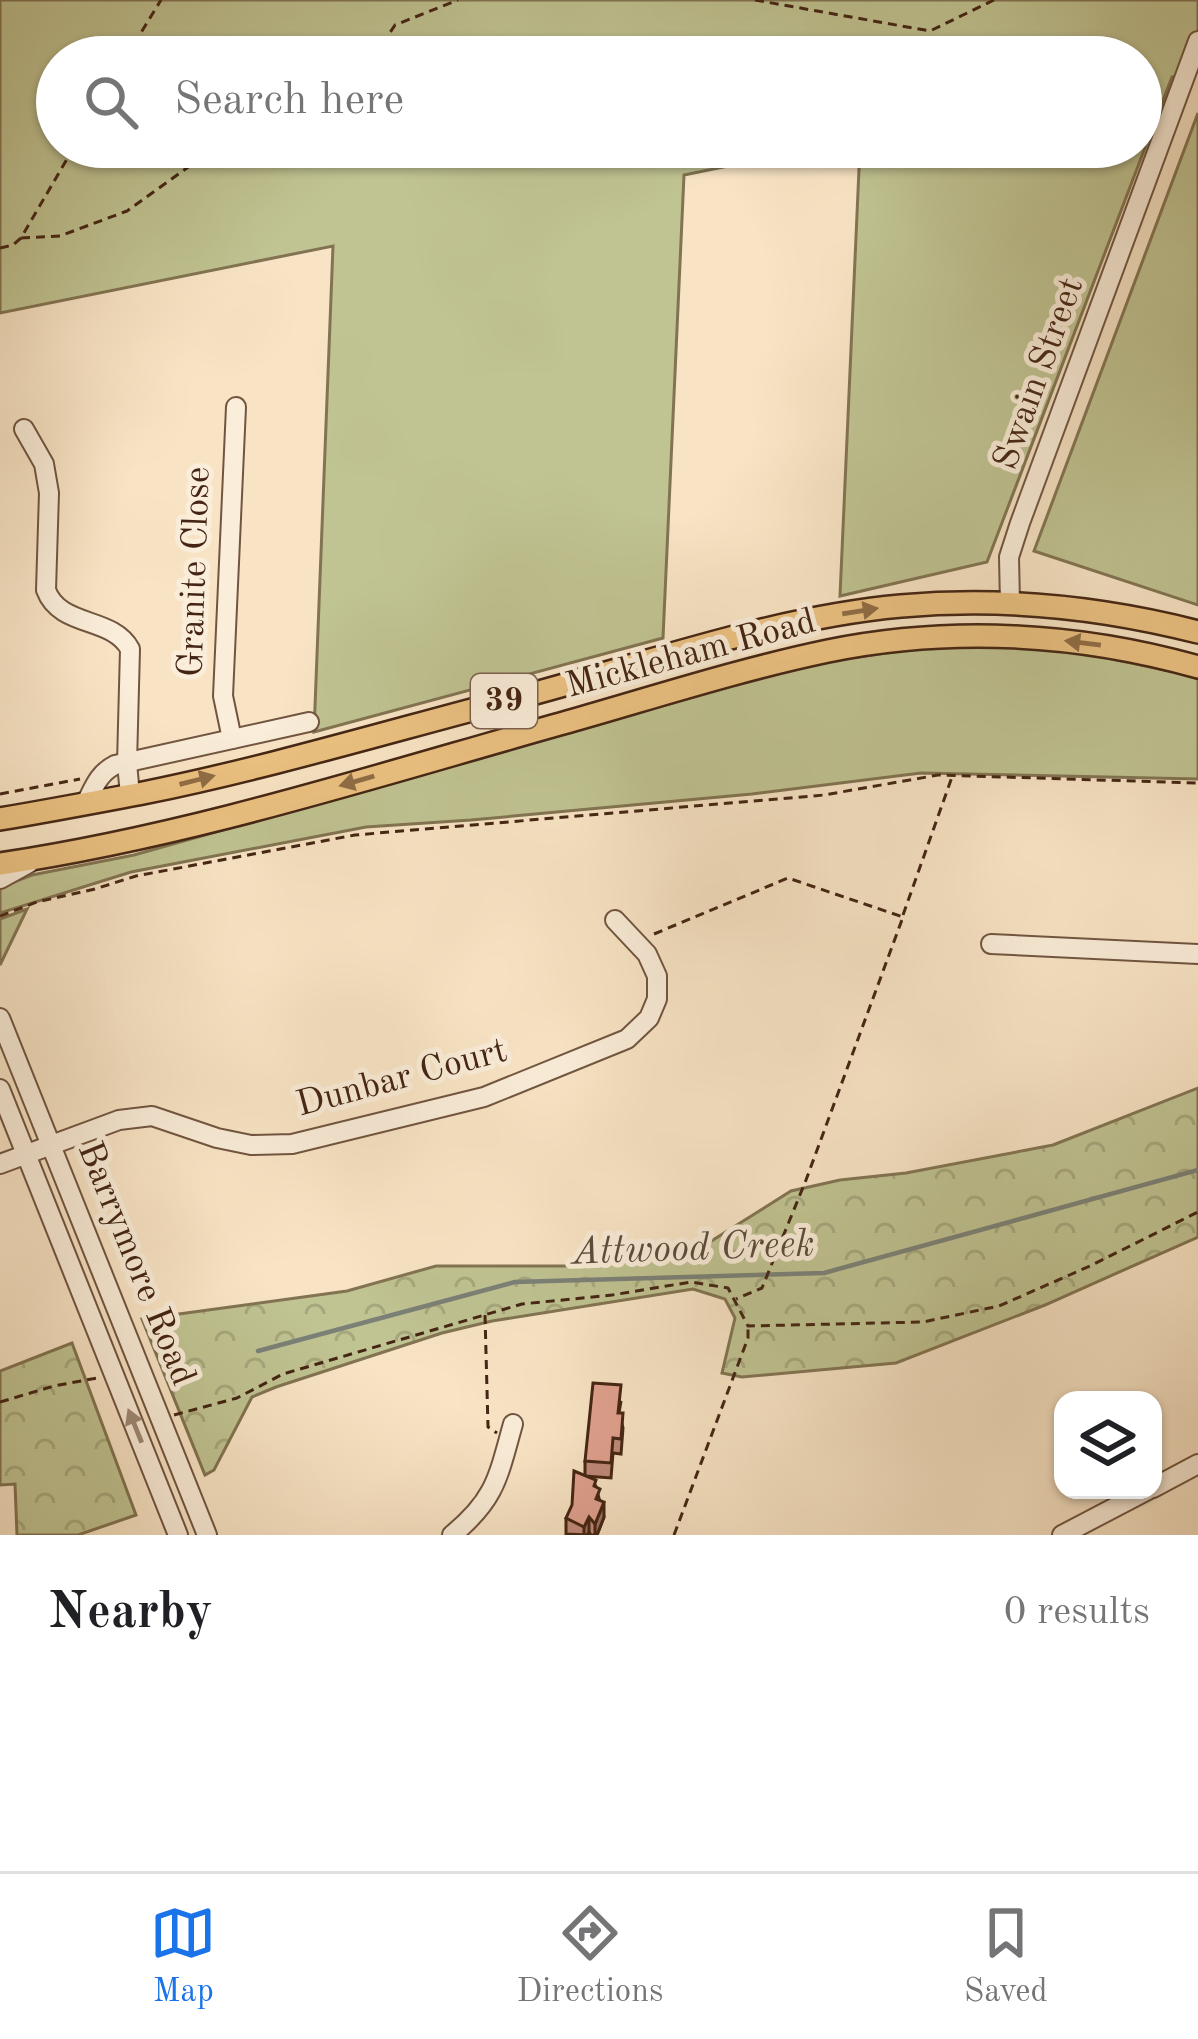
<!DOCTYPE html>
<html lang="en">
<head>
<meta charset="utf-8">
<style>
  :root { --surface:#fff; --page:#f6f6f6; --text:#202124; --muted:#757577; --line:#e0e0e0; --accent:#1a73e8 }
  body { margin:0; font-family:"Old Standard TT",serif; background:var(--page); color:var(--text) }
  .controls { position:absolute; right:36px; bottom:36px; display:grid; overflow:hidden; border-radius:24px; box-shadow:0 3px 9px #0004 }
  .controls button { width:108px; height:108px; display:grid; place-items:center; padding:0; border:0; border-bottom:3px solid var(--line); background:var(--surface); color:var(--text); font:60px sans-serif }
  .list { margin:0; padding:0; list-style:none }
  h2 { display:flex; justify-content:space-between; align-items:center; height:156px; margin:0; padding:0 48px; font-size:51px }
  h2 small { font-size:39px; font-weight:400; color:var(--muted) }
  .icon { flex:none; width:66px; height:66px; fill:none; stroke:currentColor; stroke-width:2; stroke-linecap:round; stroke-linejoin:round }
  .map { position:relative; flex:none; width:1198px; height:1535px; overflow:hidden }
  .search { position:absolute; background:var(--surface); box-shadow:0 3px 9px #0004; left:36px; right:36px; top:36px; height:132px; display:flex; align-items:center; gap:30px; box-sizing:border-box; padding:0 42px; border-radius:66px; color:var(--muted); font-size:45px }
  .sheet { height:336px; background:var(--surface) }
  nav { display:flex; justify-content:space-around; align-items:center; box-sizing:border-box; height:168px; border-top:3px solid var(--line); background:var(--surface); font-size:33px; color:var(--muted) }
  nav a { display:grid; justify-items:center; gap:6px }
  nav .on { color:var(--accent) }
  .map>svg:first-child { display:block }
  .green { fill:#c0c392; stroke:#827452; stroke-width:3 }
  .park { fill:url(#park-crowns); stroke:#827452; stroke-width:3 }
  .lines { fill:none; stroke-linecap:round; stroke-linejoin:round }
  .stream { stroke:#7b8177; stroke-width:4.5 }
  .minor-casing { stroke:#715540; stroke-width:22 }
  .major-casing { stroke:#442513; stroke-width:26 }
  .path { stroke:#442513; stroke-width:3; stroke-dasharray:9 6; stroke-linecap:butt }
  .minor { stroke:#faedd9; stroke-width:18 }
  .major { stroke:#ecc282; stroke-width:21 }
  .wall { fill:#c18a7b; stroke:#442513; stroke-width:3 }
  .shaded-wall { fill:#9d7164; stroke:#442513; stroke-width:3 }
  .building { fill:#e0a18f; stroke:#442513; stroke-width:3 }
  .oneway { fill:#906c45 }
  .oneway2 { fill:#9f8976 }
  .labels { text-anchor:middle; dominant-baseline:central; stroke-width:10; stroke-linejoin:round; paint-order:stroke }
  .shield { fill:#faedd9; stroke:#7b614e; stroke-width:3 }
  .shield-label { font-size:33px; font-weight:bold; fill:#442513 }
  .street-label { font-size:36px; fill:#442513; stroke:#faedd9 }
  .water-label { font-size:39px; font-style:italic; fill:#5b4b3d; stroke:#faedd9 }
</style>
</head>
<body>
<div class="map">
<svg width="1198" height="1535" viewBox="0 0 1198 1535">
  <defs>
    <pattern id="park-crowns" width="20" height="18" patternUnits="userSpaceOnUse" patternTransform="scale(3)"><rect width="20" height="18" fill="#c0c392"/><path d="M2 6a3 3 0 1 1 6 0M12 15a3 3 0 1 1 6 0" fill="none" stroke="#a6a77d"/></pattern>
  </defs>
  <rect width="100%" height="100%" fill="#f8e4c5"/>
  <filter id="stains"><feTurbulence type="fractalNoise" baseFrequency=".00167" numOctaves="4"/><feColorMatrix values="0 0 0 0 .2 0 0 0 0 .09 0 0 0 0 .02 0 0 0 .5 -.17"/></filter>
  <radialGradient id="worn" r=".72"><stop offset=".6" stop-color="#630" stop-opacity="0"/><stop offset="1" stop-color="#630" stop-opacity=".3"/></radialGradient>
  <!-- green -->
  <g class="green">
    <polygon points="0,0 1198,0 1198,71 1172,77 987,562 840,596 860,147 1141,147 1141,57 57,57 57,147 822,147 684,175 663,638 314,732 333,246 0,313"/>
    <polygon points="1198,113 1198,605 1034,551"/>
    <polygon points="1001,645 1074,651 1198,677 1198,779 921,773 752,794 471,820 366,827 131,872 0,913 0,887 32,875 134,855 815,663 936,646"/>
    <polygon points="27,909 0,965 0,919"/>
  </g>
  <!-- park -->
  <g class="park">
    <polygon points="1198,1088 1198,1237 1045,1305 896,1363 742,1377 722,1373 735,1318 725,1299 693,1289 492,1321 442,1333 276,1387 252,1397 214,1470 205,1475 142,1319 347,1291 436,1266 578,1266 689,1255 791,1191 840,1180 906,1173 1053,1145"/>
    <polygon points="72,1343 136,1515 78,1535 17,1535 15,1484 0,1485 0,1371"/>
  </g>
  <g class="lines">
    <!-- stream -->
    <polyline class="stream" points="258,1351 515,1282 824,1273 1198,1170"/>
    <defs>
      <g id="minor">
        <path d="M24 429 44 464 49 493 46 590C60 628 112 616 130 649L127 763 130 795"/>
        <polyline points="1010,603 1009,557 1020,523 1198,41"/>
        <polyline points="232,739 223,696 236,407"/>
        <path d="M86 803C94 787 99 773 115 765L309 722"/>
        <polyline points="0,879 29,863"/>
        <polyline points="991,944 1198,954"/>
        <polyline points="0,1018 207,1535"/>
        <polyline points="0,1089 178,1535"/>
        <polyline points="0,1164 119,1120 152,1116 217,1138 251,1145 292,1144 484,1097 627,1039 649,1018 657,999 657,976 647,954 615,920"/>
        <polyline points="1153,1488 1198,1464"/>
        <path d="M452 1535C496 1499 498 1477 513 1424"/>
        <polyline points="1062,1535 1148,1490"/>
      </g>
      <g id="major">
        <path d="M0 819C48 811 95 802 143 793 267 768 390 731 513 699 640 666 769 618 901 606 1002 597 1100 607 1198 632"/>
        <path d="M0 864C195 835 384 773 574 720 658 696 742 669 828 651 951 626 1078 633 1198 667"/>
      </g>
    </defs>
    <!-- minor casing -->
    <use href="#minor" class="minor-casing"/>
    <!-- major casing -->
    <use href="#major" class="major-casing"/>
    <!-- path -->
    <g class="path">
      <polyline points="755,0 930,31 994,0"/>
      <polyline points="126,57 161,0"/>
      <polyline points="374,57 395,25 458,0"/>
      <polyline points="21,238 60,236 127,211 216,147"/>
      <polyline points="0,248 13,245 21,238 74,147"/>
      <polyline points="0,794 80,779"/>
      <polyline points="903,915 952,777"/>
      <polyline points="0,916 37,902 95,889 136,876 355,835 824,795 938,775 1198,783"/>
      <polyline points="654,934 788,878 903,917 806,1180 762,1288 736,1299"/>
      <polyline points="485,1315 488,1427 497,1433"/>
      <polyline points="0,1402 54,1386 97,1378"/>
      <polyline points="174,1415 237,1398 283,1374 522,1304 612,1295 691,1282 728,1288 748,1326 923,1322 999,1306 1090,1266 1198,1212"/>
      <polyline points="674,1535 748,1338 748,1328"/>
    </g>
    <!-- minor -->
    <use href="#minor" class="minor"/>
    <!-- major -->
    <use href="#major" class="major"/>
  </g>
  <!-- wall -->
  <g class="wall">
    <polygon points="621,1401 619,1413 623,1428 621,1454 613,1453 611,1478 585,1476 585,1461"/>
    <polygon points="596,1487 604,1517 597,1535 591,1535 589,1532 587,1535 566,1534 566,1518"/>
  </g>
  <!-- shaded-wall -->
  <g class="shaded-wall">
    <polygon points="604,1502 604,1517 597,1535 595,1535 595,1524"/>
    <polygon points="589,1517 589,1532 587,1535 584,1535 584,1527"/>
  </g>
  <!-- building -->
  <g class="building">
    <polygon points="593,1383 621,1385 618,1413 623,1413 621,1439 613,1438 611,1463 585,1461"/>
    <polygon points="574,1471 596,1480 594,1486 600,1489 596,1499 604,1502 595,1524 589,1517 584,1527 566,1518 572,1505"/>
  </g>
  <!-- one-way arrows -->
  <defs><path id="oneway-solid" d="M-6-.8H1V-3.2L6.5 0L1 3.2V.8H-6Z" transform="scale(3)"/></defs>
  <g class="oneway">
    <use href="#oneway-solid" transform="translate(860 611) rotate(-9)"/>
    <use href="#oneway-solid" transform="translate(1083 643) rotate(-173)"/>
    <use href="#oneway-solid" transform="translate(197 780) rotate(-14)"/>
    <use href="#oneway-solid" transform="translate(357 781) rotate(164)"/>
  </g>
  <use class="oneway2" href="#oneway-solid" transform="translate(135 1426) rotate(-112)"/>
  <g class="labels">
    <!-- shield labels -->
    <rect class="shield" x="471" y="674" width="66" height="54" rx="9"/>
    <g class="shield-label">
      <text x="504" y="701">39</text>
    </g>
    <!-- street labels -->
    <g class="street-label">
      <text transform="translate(1040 374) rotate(-70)">Swain Street</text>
      <text transform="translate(196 572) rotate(-88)">Granite Close</text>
      <text transform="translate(691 655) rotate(-15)">Mickleham Road</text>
      <text transform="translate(402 1079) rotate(-15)">Dunbar Court</text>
      <text transform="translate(135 1264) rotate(68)">Barrymore Road</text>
    </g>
    <!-- water labels -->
    <g class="water-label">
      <text transform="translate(693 1249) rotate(-2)">Attwood Creek</text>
    </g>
  </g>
  <rect width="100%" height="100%" filter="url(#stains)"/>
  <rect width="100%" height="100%" fill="url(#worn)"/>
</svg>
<div class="controls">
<button><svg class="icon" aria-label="layers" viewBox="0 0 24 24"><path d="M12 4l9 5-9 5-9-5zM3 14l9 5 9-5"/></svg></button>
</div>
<div class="search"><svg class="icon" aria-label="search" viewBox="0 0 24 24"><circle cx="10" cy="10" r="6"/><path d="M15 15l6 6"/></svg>Search here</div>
</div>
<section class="sheet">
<h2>Nearby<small>0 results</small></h2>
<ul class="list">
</ul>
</section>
<nav>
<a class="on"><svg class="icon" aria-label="map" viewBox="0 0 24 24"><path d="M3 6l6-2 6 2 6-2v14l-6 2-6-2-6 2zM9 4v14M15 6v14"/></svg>Map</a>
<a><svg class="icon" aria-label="directions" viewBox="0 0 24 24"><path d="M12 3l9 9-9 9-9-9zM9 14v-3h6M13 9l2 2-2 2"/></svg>Directions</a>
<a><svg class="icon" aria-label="saved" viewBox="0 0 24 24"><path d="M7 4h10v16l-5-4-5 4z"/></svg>Saved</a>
</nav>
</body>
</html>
